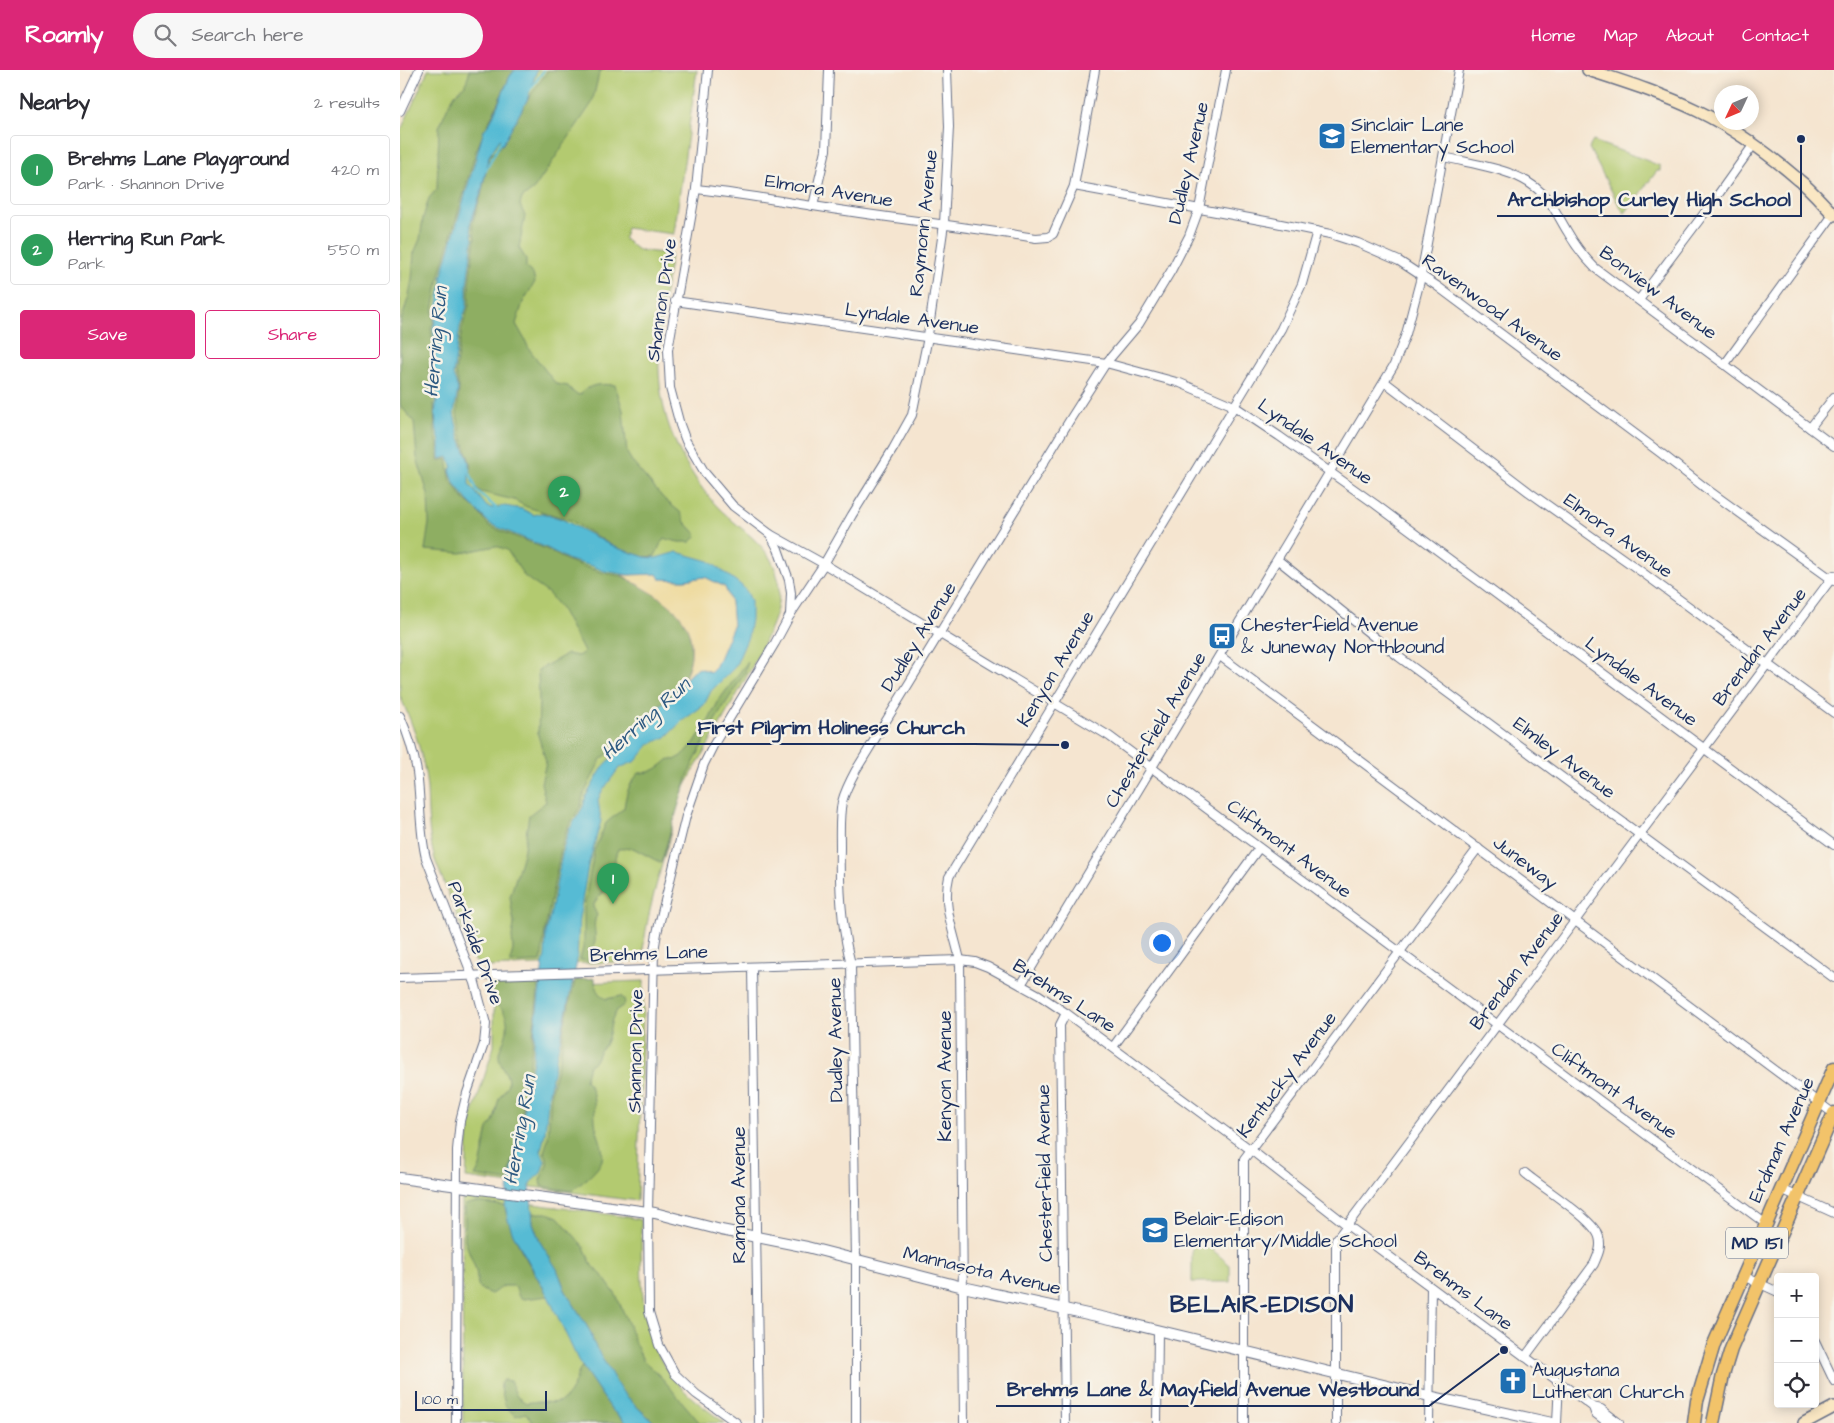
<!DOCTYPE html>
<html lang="en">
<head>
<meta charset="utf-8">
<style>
  :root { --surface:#fff; --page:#f7f7f7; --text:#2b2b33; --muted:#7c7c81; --line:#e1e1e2; --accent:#db2777 }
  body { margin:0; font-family:"Architects Daughter",sans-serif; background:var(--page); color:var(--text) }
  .controls { position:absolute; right:15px; bottom:15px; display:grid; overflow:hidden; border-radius:5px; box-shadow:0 2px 12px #0003 }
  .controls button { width:45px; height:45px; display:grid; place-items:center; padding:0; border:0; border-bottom:1px solid var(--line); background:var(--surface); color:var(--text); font:25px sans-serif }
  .compass { position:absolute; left:1314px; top:15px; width:45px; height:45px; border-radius:50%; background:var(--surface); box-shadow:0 2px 12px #0003; rotate:226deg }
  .scale { position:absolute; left:15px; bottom:12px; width:132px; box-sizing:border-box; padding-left:5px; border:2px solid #1b2f5e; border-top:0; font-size:14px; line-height:18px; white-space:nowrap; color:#1b2f5e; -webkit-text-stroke:4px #f7f3e8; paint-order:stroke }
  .you { position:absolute; left:761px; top:872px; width:18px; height:18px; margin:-12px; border:4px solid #fff; border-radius:50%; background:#1a73e8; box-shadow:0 0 0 8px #1a73e833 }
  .badge { display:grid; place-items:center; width:32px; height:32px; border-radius:50%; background:var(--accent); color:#fff; font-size:16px; font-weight:700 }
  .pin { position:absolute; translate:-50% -41px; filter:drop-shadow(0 1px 2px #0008) }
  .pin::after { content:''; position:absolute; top:26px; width:18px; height:15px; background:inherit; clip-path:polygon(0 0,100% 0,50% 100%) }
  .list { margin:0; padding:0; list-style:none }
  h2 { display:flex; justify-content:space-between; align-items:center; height:65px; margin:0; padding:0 20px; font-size:21px }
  h2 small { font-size:16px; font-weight:400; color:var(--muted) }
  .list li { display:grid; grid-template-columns:32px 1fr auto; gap:15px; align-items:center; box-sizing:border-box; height:70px; margin:0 10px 10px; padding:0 10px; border:1px solid var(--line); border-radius:5px }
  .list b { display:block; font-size:19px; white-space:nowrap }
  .list p { margin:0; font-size:16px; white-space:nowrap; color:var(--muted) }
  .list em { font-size:16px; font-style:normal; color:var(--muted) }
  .actions { display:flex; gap:10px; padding:15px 20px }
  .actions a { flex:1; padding:11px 0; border:1px solid var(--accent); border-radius:5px; text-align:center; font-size:18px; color:var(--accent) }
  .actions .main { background:var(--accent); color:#fff }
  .icon { flex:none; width:28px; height:28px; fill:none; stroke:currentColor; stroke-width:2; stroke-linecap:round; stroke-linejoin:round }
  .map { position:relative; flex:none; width:1434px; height:1353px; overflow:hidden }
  header { display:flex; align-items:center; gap:30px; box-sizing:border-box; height:70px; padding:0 25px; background:var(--accent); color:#fff }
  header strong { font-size:24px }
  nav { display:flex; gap:28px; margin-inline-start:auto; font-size:18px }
  .search { width:350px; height:45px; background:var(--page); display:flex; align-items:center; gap:12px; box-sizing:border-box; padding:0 18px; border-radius:28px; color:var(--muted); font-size:19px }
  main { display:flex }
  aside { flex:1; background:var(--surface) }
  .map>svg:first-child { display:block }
  .green { fill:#b3ca6f; stroke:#677c66 }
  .forest { fill:#8eae62; stroke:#546e60 }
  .sand { fill:#eeda9e; stroke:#84847e }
  .water { fill:#56bbd4; stroke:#387599 }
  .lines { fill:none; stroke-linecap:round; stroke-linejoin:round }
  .stream { stroke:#56bbd4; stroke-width:2.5 }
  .minor-casing { stroke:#676f86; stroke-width:10 }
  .tertiary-casing { stroke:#676f86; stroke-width:12 }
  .secondary-casing { stroke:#676f86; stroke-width:14 }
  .primary-casing { stroke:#676f86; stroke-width:15 }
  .minor { stroke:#fff; stroke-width:8 }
  .tertiary { stroke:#fff; stroke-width:10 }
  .secondary { stroke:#fae7c3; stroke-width:11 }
  .primary { stroke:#f2c36a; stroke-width:12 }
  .labels { text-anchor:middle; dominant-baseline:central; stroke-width:5; stroke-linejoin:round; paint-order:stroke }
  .shield { fill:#f7f3e8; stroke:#5d6a87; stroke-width:1 }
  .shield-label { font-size:18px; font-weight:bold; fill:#1b2f5e }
  .poi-label { font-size:19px; fill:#1b2f5e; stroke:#f7f3e8; text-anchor:start }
  .street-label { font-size:19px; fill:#1b2f5e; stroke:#f7f3e8 }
  .water-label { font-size:20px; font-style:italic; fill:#2d5981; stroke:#f7f3e8 }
  .district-label { font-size:24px; font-weight:bold; letter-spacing:1px; fill:#1b2f5e; stroke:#f7f3e8 }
  .leader { fill:none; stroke:#1b2f5e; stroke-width:2 }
  .callout-dot { fill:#1b2f5e; stroke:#f7f3e8; stroke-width:2 }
  .callout-label { font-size:20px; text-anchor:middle; font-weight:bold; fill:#1b2f5e; stroke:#f7f3e8; stroke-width:5; stroke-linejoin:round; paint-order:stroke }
</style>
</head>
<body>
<header>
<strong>Roamly</strong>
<div class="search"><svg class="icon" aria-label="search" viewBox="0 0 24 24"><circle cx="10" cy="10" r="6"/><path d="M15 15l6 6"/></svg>Search here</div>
<nav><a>Home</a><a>Map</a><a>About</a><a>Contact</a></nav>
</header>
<main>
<aside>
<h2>Nearby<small>2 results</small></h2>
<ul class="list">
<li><span class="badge" style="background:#2e9e5b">1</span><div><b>Brehms Lane Playground</b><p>Park · Shannon Drive</p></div><em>420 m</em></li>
<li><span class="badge" style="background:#2e9e5b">2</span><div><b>Herring Run Park</b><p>Park</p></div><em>550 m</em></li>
</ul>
<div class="actions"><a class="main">Save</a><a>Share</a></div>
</aside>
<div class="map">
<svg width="1434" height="1353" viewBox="0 0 1434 1353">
  <rect width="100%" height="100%" fill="#f7f3e8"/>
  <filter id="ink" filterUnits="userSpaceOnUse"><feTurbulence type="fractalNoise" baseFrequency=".02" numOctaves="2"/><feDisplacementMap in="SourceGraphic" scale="10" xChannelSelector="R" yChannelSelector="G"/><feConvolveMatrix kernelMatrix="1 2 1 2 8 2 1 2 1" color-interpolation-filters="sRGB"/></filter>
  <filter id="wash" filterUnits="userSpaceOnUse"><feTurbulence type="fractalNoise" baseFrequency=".0096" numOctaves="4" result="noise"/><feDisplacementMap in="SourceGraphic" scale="20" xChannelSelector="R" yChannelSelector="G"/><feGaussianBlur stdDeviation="1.12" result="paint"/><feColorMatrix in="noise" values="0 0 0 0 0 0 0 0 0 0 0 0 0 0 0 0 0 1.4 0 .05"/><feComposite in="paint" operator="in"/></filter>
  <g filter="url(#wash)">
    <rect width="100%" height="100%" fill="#f5e5d0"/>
    <!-- green -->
    <g class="green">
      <path d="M28 0H297L274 164 226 158 224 169 238 180 271 184C258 267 244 330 294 406 302 419 312 432 323 442 349 467 379 481 379 522 379 540 372 554 365 570 347 610 323 648 302 686 296 696 290 707 285 717 277 735 273 755 268 773 257 812 245 851 242 891L85 897 75 891 35 790C28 766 28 743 27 718 24 685 13 655 0 626V62Z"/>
      <polygon points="1193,71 1243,89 1260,96 1260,101 1257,101 1225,143 1220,137 1189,78"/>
      <polygon points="244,911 237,1131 66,1108 68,1070 72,1046 94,976 94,929 113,915"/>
      <path d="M68 1125 228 1147 241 1150C242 1208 236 1267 278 1314 291 1329 309 1341 325 1353H63L62 1131 63 1127Z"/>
      <polygon points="792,1176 808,1176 830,1195 830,1212 792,1212"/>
    </g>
    <!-- forest -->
    <g class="forest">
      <polygon points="69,0 115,0 110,6 76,81 39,208 33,242 34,253 31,257 34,280 29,300 34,334 35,363 38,374 38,391 47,389 51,411 64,429 76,439 89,456 146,479 168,491 204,503 222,506 253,522 268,532 279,543 288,558 291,573 291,588 283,613 246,647 232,664 227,667 227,670 201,689 183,726 181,736 167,759 161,779 145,861 141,892 110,893 113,879 112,867 114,854 110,827 123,784 129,745 146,732 141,713 146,692 138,665 139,630 138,600 167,584 178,586 184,582 161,539 148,523 125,507 107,480 96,476 61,483 25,480 29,453 28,424 17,388 14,352 0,335 0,255 9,225 12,209 14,183 20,169 23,148 29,128 37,119 39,57 48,36 55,24 65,15 69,4"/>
      <path d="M148 0H202L199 4 192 33 134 119 122 128 120 135 125 146 119 178 126 189V198L133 204 135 212 123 232 116 254 125 270 129 279 156 314 168 316 174 323 180 325C190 313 201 314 215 315L223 340 227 383 233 393 264 429 280 442 285 452 297 465 291 472H279L265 469 260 475 255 486 244 487 214 477 170 450 127 437 114 430 81 422 72 413 70 392 61 365 57 344 59 319 55 303 62 258 69 235V213L75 168 72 153 81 126 89 86 103 74 127 30Z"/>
      <path d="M348 591 345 603 314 652 291 698 284 717 261 793 233 778 218 779C212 791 217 800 212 811 208 823 198 822 193 837L197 845C192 854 196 861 195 871 194 878 191 884 188 891L180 890 184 873V837L194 781 206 753 224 738C226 723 229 714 239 703 252 703 259 698 269 689L275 690 285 683 294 673 309 650 319 630Z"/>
      <path d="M195 908C195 918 197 924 206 929L221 926 225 931 224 935 218 939 212 949 208 968 205 975 199 982 195 991 189 995 185 1010C196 1020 194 1037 195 1051 196 1064 205 1076 202 1090 198 1102 181 1113 172 1121L141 1116 140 1110 147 1095V1088L144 1082 148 1069 151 1020 160 987 164 956 175 910Z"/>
      <path d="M139 911 127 1020 123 1036 120 1067 113 1089 108 1111 75 1106 80 1097 88 1058C97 1049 95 1040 99 1029 102 1023 107 1019 108 1012 108 1001 98 996 99 983 100 977 105 971 106 965 109 954 107 939 95 935L89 914Z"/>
      <path d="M76 1132 105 1136C110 1167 132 1198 148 1226L124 1229 119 1227 115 1216H104L91 1224 82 1220 78 1216 76 1200 65 1171V1135Z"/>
      <polygon points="132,1143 147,1143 158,1147 184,1177 192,1196 201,1204 216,1225 229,1255 235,1273 243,1290 262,1308 300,1353 255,1353 237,1337 220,1319 209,1302 193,1272 191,1263 165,1220 161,1209 140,1172 133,1153"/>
      <path d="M182 1296 212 1340 226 1353H133L126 1343 115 1346 105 1335 100 1314 103 1310 110 1311 117 1327 126 1333C139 1330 149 1334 158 1332 173 1329 175 1306 182 1296Z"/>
    </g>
    <!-- sand -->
    <path class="sand" d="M257 504 260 509 284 510 305 507 325 517 331 532 333 556 316 596 310 602 304 599 290 604 283 613C286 604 290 595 291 587 296 539 254 526 222 505Z"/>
    <!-- water -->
    <path class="water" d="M115 0H137L127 30 103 74 101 75V69H100L89 86 81 123 70 154 73 169 67 214V236L60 257 53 305 58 319 54 344 59 366 69 392V414L87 437 93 438 104 436 122 439 134 445 142 443 162 449 214 477 245 487 256 488 277 482 309 491 341 515 347 522 351 531V549L348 567 335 597 311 621 304 635 282 651 266 667 250 674 236 691 219 698 201 723 198 730 201 751 188 796 179 849 177 891 149 1022 145 1063 141 1081 145 1091 141 1103 133 1110 130 1116 133 1153 140 1172 157 1199 165 1220 191 1263 193 1272 220 1319 237 1337 255 1353H226L212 1340 178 1290 148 1226 113 1164 108 1150 105 1136 114 1090 121 1068 125 1033 133 990 135 957 143 894 145 885 146 862 151 842 163 779 169 760 183 737 186 726 203 697 226 673 229 674V671L247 648 270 627 290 604 299 598 310 602 316 596 333 556 331 532 325 517 305 507 284 510 260 509 257 504 228 505 204 501 192 496 169 490 147 478 90 454 67 430 54 413 50 401 52 395 48 387 40 389V372L37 361 35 344 37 326 32 299 36 279 33 258C35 255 40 218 42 210L41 208 84 60 91 51 110 6Z"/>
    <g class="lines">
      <!-- stream -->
      <g class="stream">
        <polyline points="129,21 144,0"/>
        <polyline points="86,100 103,67"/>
        <polyline points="68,398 77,421 97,439"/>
      </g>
    </g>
  </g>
  <g filter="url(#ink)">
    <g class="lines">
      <defs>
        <g id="minor">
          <polyline points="308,0 296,119 268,280 270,318 280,355 286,371 305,403 333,436 370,464 378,479 389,510 391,523 390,545"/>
          <polyline points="0,41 19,0"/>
          <path d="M1044 87C1080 96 1125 99 1149 131 1156 141 1161 151 1167 161 1175 175 1184 187 1195 198L1434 376"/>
          <polyline points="674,116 871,152 930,164 958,173 999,191 1037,216 1262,384 1308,420 1434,511"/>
          <path d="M296 119C335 123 374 130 413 136 487 148 562 156 636 168L648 167 653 164 674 116 695 0"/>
          <polyline points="413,136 426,80 429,0"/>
          <polyline points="1239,230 1315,129 1354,74"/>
          <polyline points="275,231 706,293 780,313 834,336 879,366 975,434 1434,775"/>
          <polyline points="1325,294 1433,145"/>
          <polyline points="985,312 1129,422 1239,500 1434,643"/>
          <polyline points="1410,358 1434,327"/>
          <polyline points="370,464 424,494 709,666 1366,1154"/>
          <polyline points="878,490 999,587 1434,908"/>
          <polyline points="820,586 1434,1044"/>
          <path d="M0 646C8 664 14 683 17 702 21 731 19 760 26 788L75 913 86 954 84 974 67 1023 60 1051 57 1080 56 1353"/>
          <polyline points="352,897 359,1353"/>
          <polyline points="0,908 560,890 575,892 588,897 639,925 666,943 851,1080 947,1155 1193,1337 1195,1343 1208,1353"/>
          <polyline points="621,915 994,295 1006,264 1020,211 1059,0"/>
          <polyline points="713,977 859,778"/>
          <path d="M1125 1103C1141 1117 1194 1149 1199 1167 1202 1177 1198 1185 1194 1194L1125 1287"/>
          <polyline points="1381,1119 1434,1143"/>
          <polyline points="1343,1206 1378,1222"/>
          <polyline points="1415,1271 1434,1311"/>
          <polyline points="1193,1337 1201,1339 1219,1353"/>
          <polyline points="337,1353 296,1324 275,1304 259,1275 249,1242 248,1142 254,881 257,863 286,746 304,694 314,674 375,573 390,545 424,494 452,445 493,379 512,345 527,272 544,154 549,57 547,0"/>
          <path d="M456 1353V1189L451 894C441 856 439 817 440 778 440 763 439 747 442 732 445 721 450 711 456 700L671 348 706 293 739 254 771 201 789 166 799 139 826 0"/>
          <path d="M564 1353 560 890C554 862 542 836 549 807L881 259 902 214 917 161"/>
          <polyline points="665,1353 660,955 666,943"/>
          <polyline points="757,1353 758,1260"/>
          <polyline points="844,1353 844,1089 1078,778"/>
          <polyline points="936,1353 936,1170 1434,505"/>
          <polyline points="1029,1353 1031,1218"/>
          <polyline points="1157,1353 1159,1312"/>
        </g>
        <polyline id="tertiary" points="0,1108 255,1143 321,1160 407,1177 563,1217 715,1250 1029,1326 1152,1353"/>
        <g id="secondary">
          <path d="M1188 0C1225 12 1263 24 1298 41 1335 59 1369 84 1399 110 1412 120 1423 134 1434 145"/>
          <polyline points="1404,1353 1434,1337"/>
        </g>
        <g id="primary">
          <polyline points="1294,1353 1297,1331 1314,1274 1434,998"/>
          <polyline points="1313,1353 1323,1305 1331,1279 1434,1043"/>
        </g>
      </defs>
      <!-- minor casing -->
      <use href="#minor" class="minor-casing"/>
      <!-- tertiary casing -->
      <use href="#tertiary" class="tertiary-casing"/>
      <!-- secondary casing -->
      <use href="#secondary" class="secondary-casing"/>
      <!-- primary casing -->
      <use href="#primary" class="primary-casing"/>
      <!-- minor -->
      <use href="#minor" class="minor"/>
      <!-- tertiary -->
      <use href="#tertiary" class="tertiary"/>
      <!-- secondary -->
      <use href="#secondary" class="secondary"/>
      <!-- primary -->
      <use href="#primary" class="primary"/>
    </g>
  </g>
  <!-- icons -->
  <defs>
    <symbol id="school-square" viewBox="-11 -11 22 22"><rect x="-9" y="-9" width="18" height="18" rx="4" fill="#1f6fb2" stroke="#f7f3e8"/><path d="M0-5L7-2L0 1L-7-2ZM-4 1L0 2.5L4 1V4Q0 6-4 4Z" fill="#fff"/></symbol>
    <symbol id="bus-square" viewBox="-11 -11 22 22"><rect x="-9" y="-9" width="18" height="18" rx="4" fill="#1f6fb2" stroke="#f7f3e8"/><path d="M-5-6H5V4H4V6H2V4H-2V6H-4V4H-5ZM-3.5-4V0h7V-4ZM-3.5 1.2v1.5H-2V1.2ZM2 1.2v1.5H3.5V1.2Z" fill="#fff"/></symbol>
    <symbol id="church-square" viewBox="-11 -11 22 22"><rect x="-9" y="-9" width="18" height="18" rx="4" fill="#1f6fb2" stroke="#f7f3e8"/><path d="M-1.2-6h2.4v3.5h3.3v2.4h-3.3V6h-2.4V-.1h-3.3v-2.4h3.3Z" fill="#fff"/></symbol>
  </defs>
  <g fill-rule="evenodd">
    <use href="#school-square" x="916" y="50" width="32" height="32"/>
    <use href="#bus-square" x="806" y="550" width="32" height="32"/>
    <use href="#school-square" x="739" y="1144" width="32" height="32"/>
    <use href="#church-square" x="1097" y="1295" width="32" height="32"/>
  </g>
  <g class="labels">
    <!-- shield labels -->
    <rect class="shield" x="1326" y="1157.5" width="62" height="31" rx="4"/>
    <g class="shield-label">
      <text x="1357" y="1173">MD 151</text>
    </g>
    <!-- poi labels -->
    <g class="poi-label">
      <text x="951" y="55">Sinclair Lane<tspan x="951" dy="22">Elementary School</tspan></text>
      <text x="841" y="555">Chesterfield Avenue<tspan x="841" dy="22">&amp; Juneway Northbound</tspan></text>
      <text x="774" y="1149">Belair-Edison<tspan x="774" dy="22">Elementary/Middle School</tspan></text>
      <text x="1132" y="1300">Augustana<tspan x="1132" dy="22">Lutheran Church</tspan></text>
    </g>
    <!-- street labels -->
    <g class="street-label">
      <text transform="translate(789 93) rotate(-77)">Dudley Avenue</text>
      <text transform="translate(429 121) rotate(9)">Elmora Avenue</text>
      <text transform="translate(524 153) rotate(-84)">Raymonn Avenue</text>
      <text transform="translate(1258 223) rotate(37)">Bonview Avenue</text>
      <text transform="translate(262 230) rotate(-82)">Shannon Drive</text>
      <text transform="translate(1092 238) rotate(36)">Ravenwood Avenue</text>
      <text transform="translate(512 249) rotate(8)">Lyndale Avenue</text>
      <text transform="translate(915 372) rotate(35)">Lyndale Avenue</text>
      <text transform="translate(1218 466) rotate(36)">Elmora Avenue</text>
      <text transform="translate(519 567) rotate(-58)">Dudley Avenue</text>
      <text transform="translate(1360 577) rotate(-53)">Brendan Avenue</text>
      <text transform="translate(656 599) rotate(-59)">Kenyon Avenue</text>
      <text transform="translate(1241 612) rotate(37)">Lyndale Avenue</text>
      <text transform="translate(756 660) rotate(-59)">Chesterfield Avenue</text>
      <text transform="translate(1164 688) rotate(37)">Elmley Avenue</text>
      <text transform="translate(889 779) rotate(37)">Cliftmont Avenue</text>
      <text transform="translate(1125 793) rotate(37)">Juneway</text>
      <text transform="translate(75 873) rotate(70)">Parkside Drive</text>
      <text transform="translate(249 884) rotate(-2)">Brehms Lane</text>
      <text transform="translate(1117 901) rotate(-53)">Brendan Avenue</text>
      <text transform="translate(664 926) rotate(33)">Brehms Lane</text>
      <text transform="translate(436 970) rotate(-91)">Dudley Avenue</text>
      <text transform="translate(236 981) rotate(-89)">Shannon Drive</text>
      <text transform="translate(887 1005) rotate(-53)">Kentucky Avenue</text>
      <text transform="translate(545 1006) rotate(-90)">Kenyon Avenue</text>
      <text transform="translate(1214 1021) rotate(36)">Cliftmont Avenue</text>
      <text transform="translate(1382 1070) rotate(-66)">Erdman Avenue</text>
      <text transform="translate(645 1103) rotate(-91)">Chesterfield Avenue</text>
      <text transform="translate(339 1125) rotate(-90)">Ramona Avenue</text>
      <text transform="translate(582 1201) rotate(13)">Mannasota Avenue</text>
      <text transform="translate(1063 1221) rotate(37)">Brehms Lane</text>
    </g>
    <!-- water labels -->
    <g class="water-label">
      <text transform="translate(36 272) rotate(-85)">Herring Run</text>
      <text transform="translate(246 649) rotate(-42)">Herring Run</text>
      <text transform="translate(120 1060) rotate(-80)">Herring Run</text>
    </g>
    <!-- district labels -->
    <g class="district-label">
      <text x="862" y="1235">BELAIR-EDISON</text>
    </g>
  </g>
  <!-- callouts -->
  <path class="leader" d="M1401 69L1401 146H1097M665 675L574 674H287M1104 1280L1029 1336H596"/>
  <g class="callout-dot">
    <circle cx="1401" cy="69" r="5"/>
    <circle cx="665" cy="675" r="5"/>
    <circle cx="1104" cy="1280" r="5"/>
  </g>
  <g class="callout-label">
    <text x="1249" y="136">Archbishop Curley High School</text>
    <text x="431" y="664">First Pilgrim Holiness Church</text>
    <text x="813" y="1326">Brehms Lane &amp; Mayfield Avenue Westbound</text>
  </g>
</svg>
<div class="controls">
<button>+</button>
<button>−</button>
<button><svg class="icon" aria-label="locate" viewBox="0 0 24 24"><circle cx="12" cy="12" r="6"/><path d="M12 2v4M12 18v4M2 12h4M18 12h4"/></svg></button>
</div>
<svg class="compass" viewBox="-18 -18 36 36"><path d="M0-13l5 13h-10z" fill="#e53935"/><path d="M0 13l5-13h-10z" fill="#7c7c81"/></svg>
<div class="scale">100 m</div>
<div class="you"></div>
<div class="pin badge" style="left:213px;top:834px;background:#2e9e5b">1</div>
<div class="pin badge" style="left:164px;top:447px;background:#2e9e5b">2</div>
</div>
</main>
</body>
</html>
